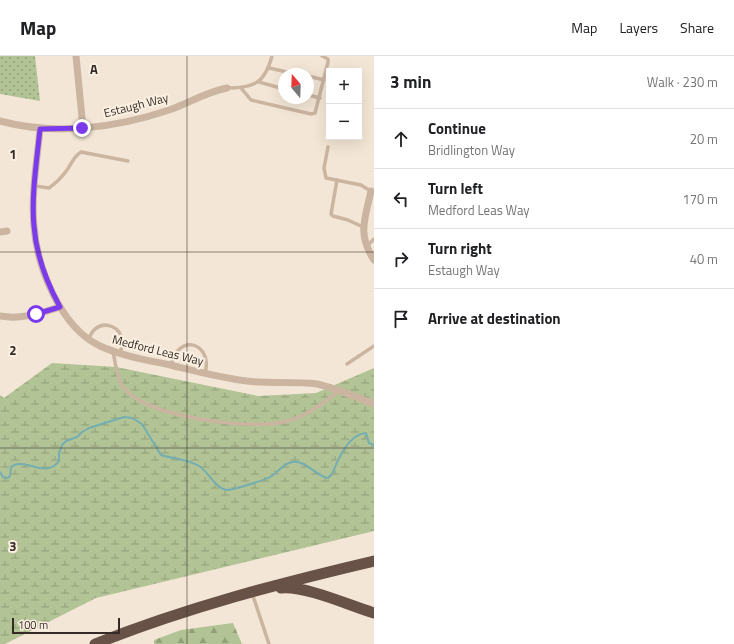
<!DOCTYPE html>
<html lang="en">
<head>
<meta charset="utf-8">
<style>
  :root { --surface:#fff; --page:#f6f6f6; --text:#202124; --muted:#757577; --line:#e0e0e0 }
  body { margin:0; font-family:"Titillium Web",sans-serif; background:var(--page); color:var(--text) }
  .controls { position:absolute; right:12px; top:12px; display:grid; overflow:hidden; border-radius:0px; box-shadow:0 4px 16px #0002 }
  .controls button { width:36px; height:36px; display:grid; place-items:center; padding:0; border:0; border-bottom:1px solid var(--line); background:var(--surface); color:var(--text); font:20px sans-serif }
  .compass { position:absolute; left:278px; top:12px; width:36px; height:36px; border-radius:50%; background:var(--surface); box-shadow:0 4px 16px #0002; rotate:341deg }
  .scale { position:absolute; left:12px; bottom:10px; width:108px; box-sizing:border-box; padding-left:4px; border:2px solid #352a25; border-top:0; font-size:11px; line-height:14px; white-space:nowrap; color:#352a25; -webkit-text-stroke:3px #faf0e2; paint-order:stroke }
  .stop { position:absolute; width:12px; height:12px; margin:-9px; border:3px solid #7c3aed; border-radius:50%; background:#fff }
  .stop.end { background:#7c3aed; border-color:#fff; box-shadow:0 1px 4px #0008 }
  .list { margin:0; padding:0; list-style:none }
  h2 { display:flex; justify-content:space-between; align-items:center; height:52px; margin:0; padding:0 16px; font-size:17px }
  h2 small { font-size:13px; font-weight:400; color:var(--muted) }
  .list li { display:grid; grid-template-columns:26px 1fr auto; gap:12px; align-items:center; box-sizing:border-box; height:60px; padding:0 16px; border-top:1px solid var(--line) }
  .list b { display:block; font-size:15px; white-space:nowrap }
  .list p { margin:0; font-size:13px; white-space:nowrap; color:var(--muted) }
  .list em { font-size:13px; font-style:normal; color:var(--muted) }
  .icon { flex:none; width:22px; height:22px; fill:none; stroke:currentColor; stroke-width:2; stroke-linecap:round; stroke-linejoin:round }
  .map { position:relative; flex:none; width:374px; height:588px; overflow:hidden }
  header { display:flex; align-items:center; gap:24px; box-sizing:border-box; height:56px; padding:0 20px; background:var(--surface); border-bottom:1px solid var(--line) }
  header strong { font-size:19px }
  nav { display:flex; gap:22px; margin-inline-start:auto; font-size:14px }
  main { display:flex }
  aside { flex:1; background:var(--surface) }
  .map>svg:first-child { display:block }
  .grass { fill:url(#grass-dots) }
  .forest { fill:url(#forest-firs) }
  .wetland { fill:url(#wetland-marsh) }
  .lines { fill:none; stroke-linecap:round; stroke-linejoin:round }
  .stream { stroke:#73aeb2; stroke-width:2 }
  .service { stroke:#cbb5a1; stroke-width:3.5 }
  .minor { stroke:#cbb5a1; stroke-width:7 }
  .trunk { stroke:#685248; stroke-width:11 }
  .route { stroke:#7c3aed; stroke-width:5 }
  .grid { fill:none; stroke:#352a25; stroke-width:1; stroke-opacity:0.55 }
  .labels { text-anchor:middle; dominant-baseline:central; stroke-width:4; stroke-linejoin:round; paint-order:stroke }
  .street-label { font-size:12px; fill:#352a25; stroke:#faf0e2 }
  .grid-label { font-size:13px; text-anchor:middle; font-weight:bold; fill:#352a25; stroke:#faf0e2; stroke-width:4; stroke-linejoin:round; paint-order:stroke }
</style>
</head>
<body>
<header>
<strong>Map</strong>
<nav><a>Map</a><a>Layers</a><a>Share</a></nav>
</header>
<main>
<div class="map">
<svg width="374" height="588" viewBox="0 0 374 588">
  <defs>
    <pattern id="grass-dots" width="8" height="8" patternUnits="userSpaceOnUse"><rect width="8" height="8" fill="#b2c395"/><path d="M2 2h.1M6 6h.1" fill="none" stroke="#929f79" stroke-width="1.8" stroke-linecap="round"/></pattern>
    <pattern id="forest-firs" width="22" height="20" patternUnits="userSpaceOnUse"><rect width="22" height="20" fill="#b2c395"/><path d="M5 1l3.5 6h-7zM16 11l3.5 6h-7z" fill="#929f79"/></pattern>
    <pattern id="wetland-marsh" width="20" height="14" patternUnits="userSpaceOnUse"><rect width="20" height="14" fill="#b2c395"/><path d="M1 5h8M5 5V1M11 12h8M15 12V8" fill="none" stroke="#929f79"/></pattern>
  </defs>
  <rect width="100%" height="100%" fill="#f3e6d6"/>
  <!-- grass -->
  <polygon class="grass" points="0,0 35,0 40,45 0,38"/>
  <!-- forest -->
  <polygon class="forest" points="233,567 242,588 154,588 154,584 181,574"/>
  <!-- wetland -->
  <polygon class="wetland" points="52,307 116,311 258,340 316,337 374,312 374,475 96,542 5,588 0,588 0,339 4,342"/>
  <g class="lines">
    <!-- stream -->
    <path class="stream" d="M0 416 3 421 8 422 10 420 11 411C25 400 45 424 59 405V397L62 389 66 385 77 381 82 376 89 372 124 361 132 362 142 368 161 399C174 403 187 403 199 410 209 416 214 431 226 434 230 435 265 424 270 421 278 417 282 408 292 406 306 404 316 420 328 422L332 418C338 404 348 378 366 377L369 387 374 389"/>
    <!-- service -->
    <g class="service">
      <polyline points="269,12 296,18"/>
      <polyline points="308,20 324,24"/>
      <polyline points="259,26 284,33"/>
      <path d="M227 32C254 32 265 27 272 0"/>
      <polyline points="241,32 251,44 311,58 315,57 328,6 328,3 322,0"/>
      <polyline points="308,39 320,42"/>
      <polyline points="328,91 324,112 326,122 361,129 372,136"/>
      <polyline points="337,124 331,158 333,160 348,164 363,171"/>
      <path d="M35 130 49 132C56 127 62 121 67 114 72 107 74 100 81 96L128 105"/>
      <polyline points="367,190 374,183"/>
      <path d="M89 282C90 280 92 276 94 274 105 264 121 271 122 285 123 289 121 293 120 297"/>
      <path d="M113 296C116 308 116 321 123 331 144 361 249 374 283 366 304 362 322 348 339 335"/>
      <polyline points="347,308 374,290"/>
      <path d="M171 309C172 306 173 301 175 298 190 277 212 295 205 317"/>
      <polyline points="252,537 269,588"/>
    </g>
    <!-- minor -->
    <g class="minor">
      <polyline points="76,0 83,72"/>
      <path d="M0 65C55 80 116 72 169 54 189 47 206 36 227 32"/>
      <path d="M40 73C37 105 31 138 34 170 37 211 60 271 100 290 122 300 147 304 170 309 195 315 221 322 247 325 270 328 294 325 317 328 336 332 356 341 374 348"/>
      <path d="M371 135C365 163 357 178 374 204"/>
      <polyline points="0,176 7,175"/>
      <path d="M0 260C21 264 40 257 60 251"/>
    </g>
    <!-- trunk -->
    <g class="trunk">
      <path d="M281 532C307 530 348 549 374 557"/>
      <path d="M95 588C185 552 280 527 374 505"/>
    </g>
  </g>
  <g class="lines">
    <!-- route -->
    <path class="route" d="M36 258 60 251C47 227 36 198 34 170 31 141 37 103 40 73L82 72"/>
  </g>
  <!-- grid -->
  <path class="grid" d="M187 0V588M0 196H374M0 392H374"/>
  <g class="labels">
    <!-- street labels -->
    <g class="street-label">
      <text transform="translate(136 49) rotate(-14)">Estaugh Way</text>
      <text transform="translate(158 294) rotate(14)">Medford Leas Way</text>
    </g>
  </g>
  <g class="grid-label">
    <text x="94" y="18">A</text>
    <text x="13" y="103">1</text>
    <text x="13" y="299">2</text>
    <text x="13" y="495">3</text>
  </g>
</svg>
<div class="controls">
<button>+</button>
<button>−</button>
</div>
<svg class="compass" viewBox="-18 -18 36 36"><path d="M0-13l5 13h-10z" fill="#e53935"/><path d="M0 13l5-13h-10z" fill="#757577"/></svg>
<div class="scale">100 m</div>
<div class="stop" style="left:36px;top:258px"></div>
<div class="stop end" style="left:82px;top:72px"></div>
</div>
<aside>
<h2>3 min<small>Walk · 230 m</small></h2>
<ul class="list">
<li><svg class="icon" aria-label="ahead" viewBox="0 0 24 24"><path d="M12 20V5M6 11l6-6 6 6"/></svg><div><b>Continue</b><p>Bridlington Way</p></div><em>20 m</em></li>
<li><svg class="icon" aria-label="left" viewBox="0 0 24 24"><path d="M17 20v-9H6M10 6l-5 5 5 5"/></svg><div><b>Turn left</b><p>Medford Leas Way</p></div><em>170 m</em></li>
<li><svg class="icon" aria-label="right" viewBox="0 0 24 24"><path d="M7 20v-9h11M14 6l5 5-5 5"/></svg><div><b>Turn right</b><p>Estaugh Way</p></div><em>40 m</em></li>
<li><svg class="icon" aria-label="arrive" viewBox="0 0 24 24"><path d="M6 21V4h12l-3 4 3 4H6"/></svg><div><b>Arrive at destination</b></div></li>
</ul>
</aside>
</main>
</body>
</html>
